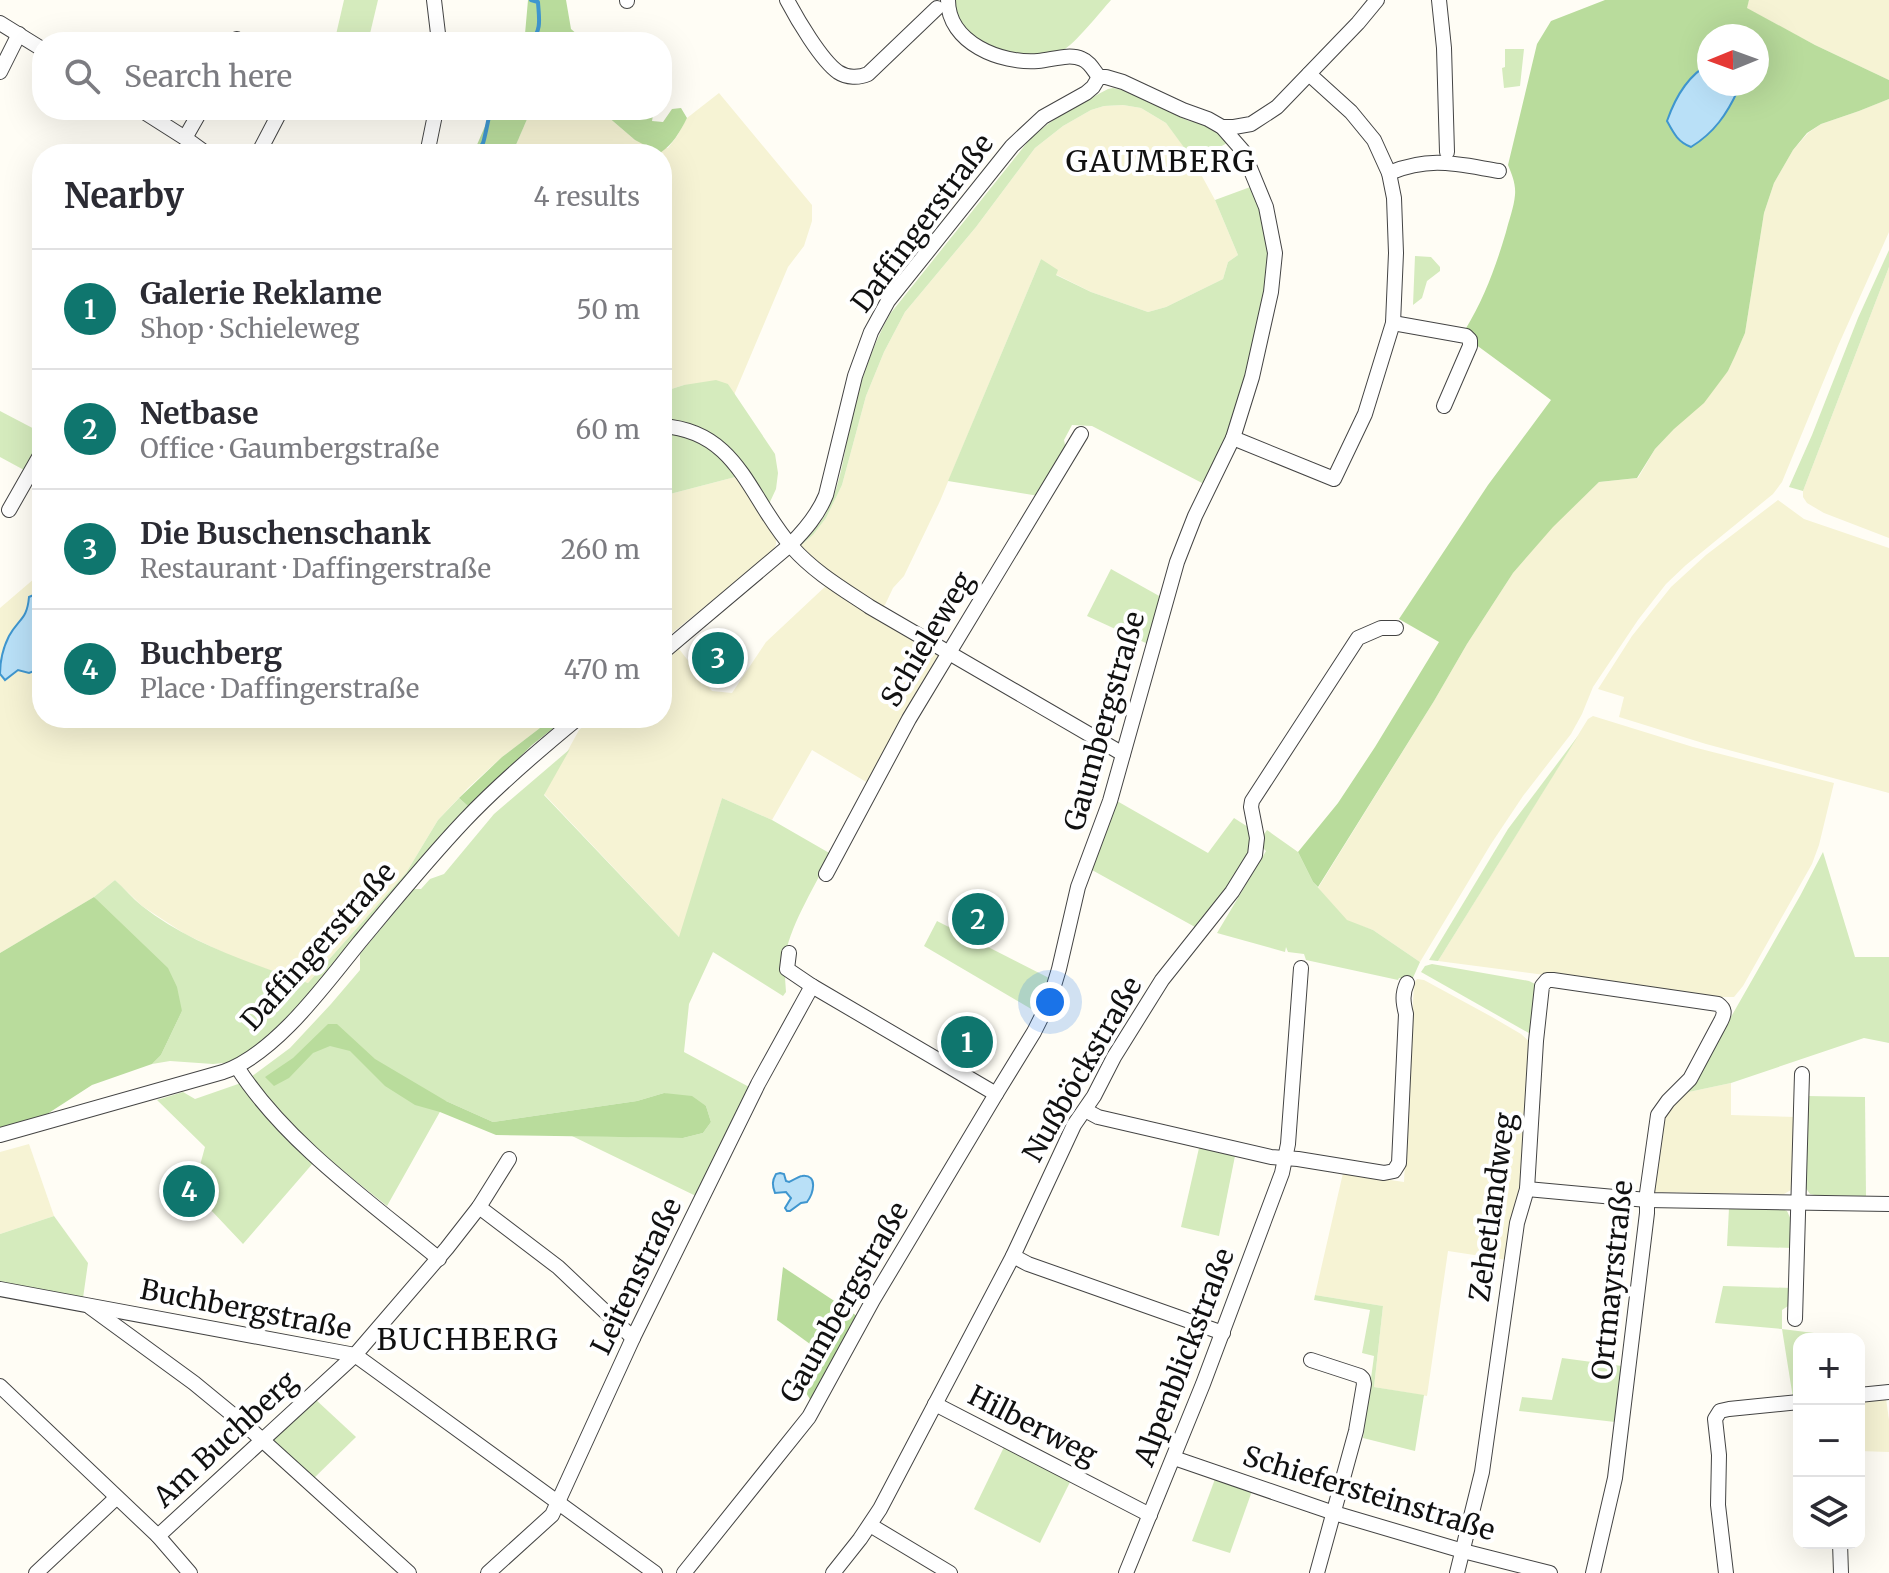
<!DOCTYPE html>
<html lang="en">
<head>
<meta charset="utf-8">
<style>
  :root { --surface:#fff; --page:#f2f2f3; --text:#2b2b33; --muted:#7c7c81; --line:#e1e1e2; --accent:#0f766e }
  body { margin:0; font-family:Merriweather,serif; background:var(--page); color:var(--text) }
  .controls { position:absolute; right:24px; bottom:24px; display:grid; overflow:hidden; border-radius:16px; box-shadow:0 8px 32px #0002 }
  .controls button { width:72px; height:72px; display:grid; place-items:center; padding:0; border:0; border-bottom:2px solid var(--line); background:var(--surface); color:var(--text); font:40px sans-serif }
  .compass { position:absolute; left:1697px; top:24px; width:72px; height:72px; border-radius:50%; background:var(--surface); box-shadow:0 8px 32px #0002; rotate:269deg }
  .you { position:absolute; left:1050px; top:1002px; width:28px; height:28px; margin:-20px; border:6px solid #fff; border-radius:50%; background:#1a73e8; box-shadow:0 0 0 12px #1a73e833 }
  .badge { display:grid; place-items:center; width:52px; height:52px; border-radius:50%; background:var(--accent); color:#fff; font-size:26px; font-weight:700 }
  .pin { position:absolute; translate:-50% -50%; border:4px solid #fff; box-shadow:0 2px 8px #0006 }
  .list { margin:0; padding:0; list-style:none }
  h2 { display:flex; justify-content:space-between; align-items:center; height:104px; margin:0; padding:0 32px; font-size:34px }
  h2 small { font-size:26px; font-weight:400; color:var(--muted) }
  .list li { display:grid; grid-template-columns:52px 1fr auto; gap:24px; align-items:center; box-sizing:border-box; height:120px; padding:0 32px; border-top:2px solid var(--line) }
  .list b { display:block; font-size:30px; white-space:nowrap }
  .list p { margin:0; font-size:26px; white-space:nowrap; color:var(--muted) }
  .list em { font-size:26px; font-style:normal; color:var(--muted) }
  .icon { flex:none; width:44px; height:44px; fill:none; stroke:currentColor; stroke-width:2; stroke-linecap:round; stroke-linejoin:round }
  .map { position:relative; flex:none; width:1889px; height:1573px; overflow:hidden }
  .search { position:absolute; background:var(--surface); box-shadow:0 8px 32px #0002; left:32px; top:32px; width:640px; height:88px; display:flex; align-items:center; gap:20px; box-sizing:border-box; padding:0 28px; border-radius:32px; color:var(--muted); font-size:30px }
  .panel { position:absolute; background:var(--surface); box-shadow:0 8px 32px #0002; left:32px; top:144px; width:640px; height:584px; border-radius:32px }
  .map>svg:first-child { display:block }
  .farmland { fill:#f6f3d4 }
  .green { fill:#d5ebbd }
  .forest { fill:#b9dc9c; fill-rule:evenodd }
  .water { fill:#b9e0f7; stroke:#3f96cf; stroke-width:2 }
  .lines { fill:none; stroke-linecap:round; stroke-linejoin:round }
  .stream { stroke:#3f96cf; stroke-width:4 }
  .street-casing { stroke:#444; stroke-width:16 }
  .street { stroke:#fff; stroke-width:14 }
  .labels { text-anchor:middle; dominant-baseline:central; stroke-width:8; stroke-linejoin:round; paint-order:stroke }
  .street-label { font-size:28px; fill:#111; stroke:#fff }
  .neighbourhood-label { font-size:30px; letter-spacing:2px; fill:#111; stroke:#fff }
</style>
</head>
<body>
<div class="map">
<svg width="1889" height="1573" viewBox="0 0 1889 1573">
  <rect width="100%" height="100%" fill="#fffdf5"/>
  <!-- farmland -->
  <g class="farmland">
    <polygon points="1749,0 1889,0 1889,80 1815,45 1746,8"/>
    <polygon points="719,93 812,205 812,221 804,246 788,267 734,395 728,384 684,385 662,392 662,154 512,154 531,110 600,110 635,140 668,148 677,136 687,118"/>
    <polygon points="1889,99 1889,232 1838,346 1782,482 1773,494 1686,565 1666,584 1638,620 1593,687 1582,714 1571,734 1523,796 1491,844 1420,962 1373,930 1347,921 1318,888 1434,701 1467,644 1513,573 1552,527 1599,482 1638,478 1655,449 1728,371 1745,333 1764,213 1774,183 1793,150 1808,133 1821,124 1859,111"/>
    <polygon points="1123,105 1141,108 1166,123 1191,156 1215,200 1238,255 1228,262 1223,279 1166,307 1148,312 1091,292 1055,274 1041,259 940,501 904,576 893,588 884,607 871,604 803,553 800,546 813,535 826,518 842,485 866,396 884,352 905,312 976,227 1035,148 1063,126 1091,110 1104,106"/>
    <polygon points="1889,267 1889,538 1824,513 1807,503 1803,497 1803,491"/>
    <polygon points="739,476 776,534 776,544 774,551 662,641 662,498 670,494"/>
    <polygon points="1778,500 1804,519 1889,548 1889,793 1706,744 1619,717 1624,697 1598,689 1632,636 1671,587 1706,555"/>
    <polygon points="42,572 42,718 352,718 361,728 366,718 553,718 502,757 468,788 438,820 406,873 308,983 239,960 185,934 142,906 115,880 94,897 0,953 0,608"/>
    <polygon points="829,583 938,651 939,659 868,783 812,750 772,820 722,798 680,938 544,794 579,730 594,718 662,718 662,662 679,649 712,691 732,693 766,642"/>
    <polygon points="1593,716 1693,747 1834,783 1819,845 1812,864 1743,986 1734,997 1712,997 1438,961 1588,719"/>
    <polygon points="1417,979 1424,980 1492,1017 1521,1034 1532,1044 1521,1179 1513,1213 1507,1260 1448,1251 1427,1396 1374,1387 1383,1306 1315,1295 1343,1173 1404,1182 1414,983"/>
    <polygon points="1731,1083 1731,1115 1796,1117 1793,1187 1791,1190 1784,1194 1654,1192 1662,1121 1684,1093"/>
    <polygon points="29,1144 54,1216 0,1234 0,1152"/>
    <polygon points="1886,1398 1889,1420 1889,1452 1859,1451 1859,1401"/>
  </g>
  <!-- green -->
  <g class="green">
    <polygon points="344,0 378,0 368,42 343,42 335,39"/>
    <path d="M953 0H1111C1102 10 1073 46 1063 50 1033 64 964 49 954 13 953 9 953 4 953 0Z"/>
    <polygon points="1505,49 1524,49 1520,86 1504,88 1502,68 1505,67"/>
    <path d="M1113 88 1123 90 1189 121 1208 124 1229 142 1194 161 1166 123 1141 108 1123 105 1104 106 1091 110 1063 126 1035 148 976 227 905 312 884 352 866 396 842 485 826 518 813 535 800 546C809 537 817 527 824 517 841 488 844 452 851 420 860 383 871 348 890 314L1030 139C1053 117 1080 104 1108 89Z"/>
    <polygon points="1253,186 1261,210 1268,239 1269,264 1266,293 1242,390 1227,435 1204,484 1092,426 1072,425 1064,440 1066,449 1039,496 948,481 1041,259 1058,270 1056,275 1091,292 1148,312 1166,307 1223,279 1228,262 1238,255 1215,200"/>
    <polygon points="1889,250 1889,267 1803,491 1789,487 1812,435 1858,318"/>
    <polygon points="1415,256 1431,257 1440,267 1440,271 1427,281 1422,298 1413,305"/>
    <polygon points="716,380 728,384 775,454 778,473 776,489 769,504 732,453 662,421 662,392 684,385"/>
    <polygon points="0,411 42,433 42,437 24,470 0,457"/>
    <path d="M662 431C696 431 717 454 739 476L670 494 662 498Z"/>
    <polygon points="1111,569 1161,597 1148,644 1087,616"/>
    <polygon points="1578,736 1438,961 1429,960 1508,829"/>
    <path d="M570 749 544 795 679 937 722 798 772 820 831 854C817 882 791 924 786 953 784 966 785 979 786 992L783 996 713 952 689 1004 684 1052 751 1088 698 1197 572 1136 683 1138 703 1133 711 1122 706 1106 664 1093 637 1101 493 1122 446 1101 387 1206 297 1134 251 1077 290 1048 331 1004 360 970V954L414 889H421L430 879 444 874 494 814Z"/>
    <path d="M459 798 469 807 298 1008 265 1042 233 1062 213 1064 170 1061 152 1064 161 1055 182 1011 94 897 115 880C124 888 132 898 142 906 190 944 251 963 308 983L406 873 438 820Z"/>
    <polygon points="1117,801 1208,853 1234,818 1248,827 1252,847 1228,889 1195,927 1092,870"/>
    <polygon points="1267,830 1298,852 1313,882 1347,920 1373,930 1420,962 1412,980 1399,978 1398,980 1306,960 1304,954 1288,952 1286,947 1285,952 1217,933 1266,851 1263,848 1262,837"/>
    <polygon points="1823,852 1855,957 1889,957 1889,1043 1864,1038 1731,1083 1684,1093 1699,1073 1800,896"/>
    <polygon points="937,921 1049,978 1038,1013 924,946"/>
    <polygon points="1432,964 1529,981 1537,985 1534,1036 1421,972 1425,966"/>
    <polygon points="241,1083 314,1162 243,1244 193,1191 205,1147 157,1100 183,1092 195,1099"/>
    <polygon points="1807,1096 1865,1097 1866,1196 1815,1195 1810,1194 1805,1187"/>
    <polygon points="1199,1148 1235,1156 1219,1236 1181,1227"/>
    <polygon points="1729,1208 1782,1209 1787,1211 1792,1222 1792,1248 1727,1246"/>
    <polygon points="54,1216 88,1263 83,1298 0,1283 0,1234"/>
    <polygon points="1723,1286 1791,1288 1791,1304 1782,1310 1782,1329 1830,1335 1830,1339 1799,1339 1799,1397 1793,1398 1782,1329 1715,1323"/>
    <polygon points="1315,1295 1383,1306 1374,1387 1424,1395 1415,1451 1363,1438 1374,1356 1362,1353 1370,1310 1314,1300"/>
    <polygon points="1562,1358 1622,1366 1615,1422 1519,1411 1522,1397 1552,1400"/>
    <polygon points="315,1399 356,1437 313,1479 276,1448 272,1439"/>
    <polygon points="1004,1447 1071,1480 1040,1543 974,1509"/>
    <polygon points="1215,1479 1252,1491 1230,1553 1192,1541"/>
  </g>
  <!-- forest -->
  <g class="forest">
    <polygon points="528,0 566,0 571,29 586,42 522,42 525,34"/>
    <path d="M1605 0H1749L1747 8 1815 45 1889 80V99L1859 111 1821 124 1807 133 1793 150 1774 183 1764 213 1745 333 1735 356 1728 371 1704 403 1674 429 1655 449 1637 478 1599 482 1553 527 1513 573 1467 644 1434 701 1318 887 1313 882 1298 852 1338 803 1375 747 1439 642 1399 619 1488 485 1551 400 1475 344 1465 330C1484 299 1496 266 1506 232 1509 220 1514 207 1515 195 1516 184 1512 175 1508 165L1537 44 1551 21ZM1709 36H1757V84H1709Z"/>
    <path d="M681 108 687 118C680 132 673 144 660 153L635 140 600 110H654L652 121 663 122 672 109Z"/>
    <polygon points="492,110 531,110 512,154 473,154"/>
    <polygon points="553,718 566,718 532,745 469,807 459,798 502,757"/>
    <polygon points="94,897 168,968 177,987 182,1011 161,1055 152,1064 92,1085 44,1116 0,1129 0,953"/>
    <polygon points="328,1024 337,1024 375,1059 446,1101 493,1122 637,1101 664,1093 692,1096 706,1106 711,1122 703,1133 683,1138 496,1135 440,1112 415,1105 385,1086 350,1051 330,1046 313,1053 289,1078 274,1086 265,1077 293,1058"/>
    <polygon points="783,1267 857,1316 811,1401 805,1391 810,1344 777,1320"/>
  </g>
  <!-- water -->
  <g class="water">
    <path d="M1709 64V84H1735L1738 90C1727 114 1714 133 1691 147 1678 142 1674 134 1667 121 1675 98 1687 76 1709 64Z"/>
    <path d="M38 593 42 594V668L29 673 18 670 5 680 0 674C0 661 3 648 9 636 19 618 27 620 29 597Z"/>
    <path d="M780 1173 784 1174 786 1181 789 1182C791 1181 800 1176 802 1176 819 1174 813 1194 807 1202L801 1203 790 1211H787L785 1208 791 1198 786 1192 775 1193C772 1185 772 1181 776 1174Z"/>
  </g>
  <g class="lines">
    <!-- stream -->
    <g class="stream">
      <path d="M531 42C542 29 539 19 538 2L531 0"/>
      <path d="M474 154C476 150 481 148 483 143 484 141 490 113 490 110"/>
    </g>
    <defs>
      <g id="street">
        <polyline points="434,0 439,42"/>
        <path d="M787 0C797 19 821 60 838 72 847 78 859 78 868 74L937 8"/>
        <path d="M948 0C948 43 1001 64 1038 61 1052 60 1069 53 1082 59 1090 62 1094 71 1099 77"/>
        <polyline points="1439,0 1444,48 1447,152"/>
        <polyline points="627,1 627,0"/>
        <polyline points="0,23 42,49"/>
        <polyline points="236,42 237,39"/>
        <polyline points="0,72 19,34"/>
        <polyline points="141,110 185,138 207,154"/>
        <polyline points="1222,127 1234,127 1251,124 1277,107 1358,23 1377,0"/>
        <polyline points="185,138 201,110"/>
        <polyline points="258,154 281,110"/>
        <polyline points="427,154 436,110"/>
        <path d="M1389 173C1431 156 1456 164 1499 171"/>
        <polyline points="1393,323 1466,336 1470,340 1470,346 1444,406"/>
        <path d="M662 426C739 431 749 499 792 547 814 572 843 589 870 607L1123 754"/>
        <polyline points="1233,438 1334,479 1365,414 1393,323 1396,253 1394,198 1389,173 1374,140 1351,112 1309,74"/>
        <polyline points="9,510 42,452"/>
        <path d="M662 653 790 545C805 530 818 515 826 495L855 376 871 332 888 301 1012 146 1043 117 1086 93 1093 87 1099 77"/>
        <polyline points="826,874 909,719 1081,434"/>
        <polyline points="789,953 787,969 812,986 996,1094"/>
        <path d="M237 1067C285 1142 370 1202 439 1259"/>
        <path d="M1085 1110 1098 1117 1271 1157 1298 1159 1384 1173 1394 1171 1399 1163 1406 1014C1403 1002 1402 994 1407 983"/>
        <path d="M0 1135 223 1072C275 1054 324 986 358 944 393 902 428 859 465 820 500 783 539 750 578 718"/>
        <polyline points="1527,1189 1647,1200 1889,1204"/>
        <polyline points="479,1207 558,1267 633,1338"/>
        <polyline points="1013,1256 1028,1264 1223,1333"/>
        <polyline points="0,1289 355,1355 655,1573"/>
        <polyline points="90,1307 194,1383 250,1429 409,1573"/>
        <polyline points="1795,1319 1802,1074"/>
        <polyline points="1311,1360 1360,1376 1363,1379 1364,1384 1356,1431 1317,1573"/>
        <polyline points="0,1386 158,1536 190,1573"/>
        <polyline points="1859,1395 1889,1392"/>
        <polyline points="935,1404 1150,1515"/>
        <polyline points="1174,1458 1334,1513 1463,1551 1550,1573"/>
        <polyline points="870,1525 950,1573"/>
        <polyline points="158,1536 355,1355 447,1248 479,1207 509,1159"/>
        <polyline points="1840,1543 1841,1573"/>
        <polyline points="36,1573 116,1498"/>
        <polyline points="488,1573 552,1515 633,1338 758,1084 812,986"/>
        <polyline points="684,1573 809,1417 873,1300 996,1094 1034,1032 1049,1002 1059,969 1078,887 1110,801 1177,562 1195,516 1233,438 1252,377 1271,292 1275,253 1266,207 1243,151 1222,127 1208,119 1183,110 1123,82 1106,77 1099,77"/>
        <polyline points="833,1573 860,1539 880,1509 1013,1256 1074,1125 1094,1096 1114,1057 1162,980 1232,892 1255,855 1257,838 1251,807 1252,801 1358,638 1381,628 1396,628"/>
        <polyline points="1126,1573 1203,1384 1282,1173 1288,1144 1301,968"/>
        <path d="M1457 1573 1482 1472 1517 1223 1527 1189 1536 1041 1542 986 1547 980H1553L1718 1004C1725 1009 1725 1013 1721 1021L1690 1079 1668 1101 1658 1115 1647 1193V1213L1615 1478 1593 1573"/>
        <polyline points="1726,1573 1718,1505 1719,1455 1715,1419 1720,1411 1729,1409 1799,1402"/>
      </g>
    </defs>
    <!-- street casing -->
    <use href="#street" class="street-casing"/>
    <!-- street -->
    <use href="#street" class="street"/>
  </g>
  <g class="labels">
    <!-- street labels -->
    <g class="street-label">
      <text transform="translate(922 223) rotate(-53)">Daffingerstraße</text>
      <text transform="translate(927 639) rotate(-59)">Schieleweg</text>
      <text transform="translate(1104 721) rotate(-74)">Gaumbergstraße</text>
      <text transform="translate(318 946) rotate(-48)">Daffingerstraße</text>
      <text transform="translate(1082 1069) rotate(-60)">Nußböckstraße</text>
      <text transform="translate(1492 1207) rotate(-82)">Zehetlandweg</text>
      <text transform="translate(636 1276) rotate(-64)">Leitenstraße</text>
      <text transform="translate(1612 1280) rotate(-84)">Ortmayrstraße</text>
      <text transform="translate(844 1302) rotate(-60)">Gaumbergstraße</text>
      <text transform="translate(246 1309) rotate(11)">Buchbergstraße</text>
      <text transform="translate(1184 1357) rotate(-69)">Alpenblickstraße</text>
      <text transform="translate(1033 1425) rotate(27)">Hilberweg</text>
      <text transform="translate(225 1439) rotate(-43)">Am Buchberg</text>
      <text transform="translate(1369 1493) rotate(17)">Schiefersteinstraße</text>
    </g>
    <!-- neighbourhood labels -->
    <g class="neighbourhood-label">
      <text x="1161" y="161">GAUMBERG</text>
      <text x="468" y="1339">BUCHBERG</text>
    </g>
  </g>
</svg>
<div class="controls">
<button>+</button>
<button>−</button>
<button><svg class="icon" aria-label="layers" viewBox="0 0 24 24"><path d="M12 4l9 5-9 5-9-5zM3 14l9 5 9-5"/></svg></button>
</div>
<svg class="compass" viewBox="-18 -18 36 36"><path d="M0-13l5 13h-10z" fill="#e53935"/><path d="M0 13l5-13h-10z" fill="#7c7c81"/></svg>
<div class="you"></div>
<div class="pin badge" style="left:967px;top:1042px">1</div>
<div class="pin badge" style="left:978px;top:919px">2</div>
<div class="pin badge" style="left:718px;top:658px">3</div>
<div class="pin badge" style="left:189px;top:1191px">4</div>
<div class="search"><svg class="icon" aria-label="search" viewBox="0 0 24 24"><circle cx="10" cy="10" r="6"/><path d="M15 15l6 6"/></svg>Search here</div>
<section class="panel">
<h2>Nearby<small>4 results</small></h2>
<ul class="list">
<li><span class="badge">1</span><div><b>Galerie Reklame</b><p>Shop · Schieleweg</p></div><em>50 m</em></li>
<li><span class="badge">2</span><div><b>Netbase</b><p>Office · Gaumbergstraße</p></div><em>60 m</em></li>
<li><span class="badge">3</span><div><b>Die Buschenschank</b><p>Restaurant · Daffingerstraße</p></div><em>260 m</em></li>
<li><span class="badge">4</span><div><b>Buchberg</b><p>Place · Daffingerstraße</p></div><em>470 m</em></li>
</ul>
</section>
</div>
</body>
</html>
